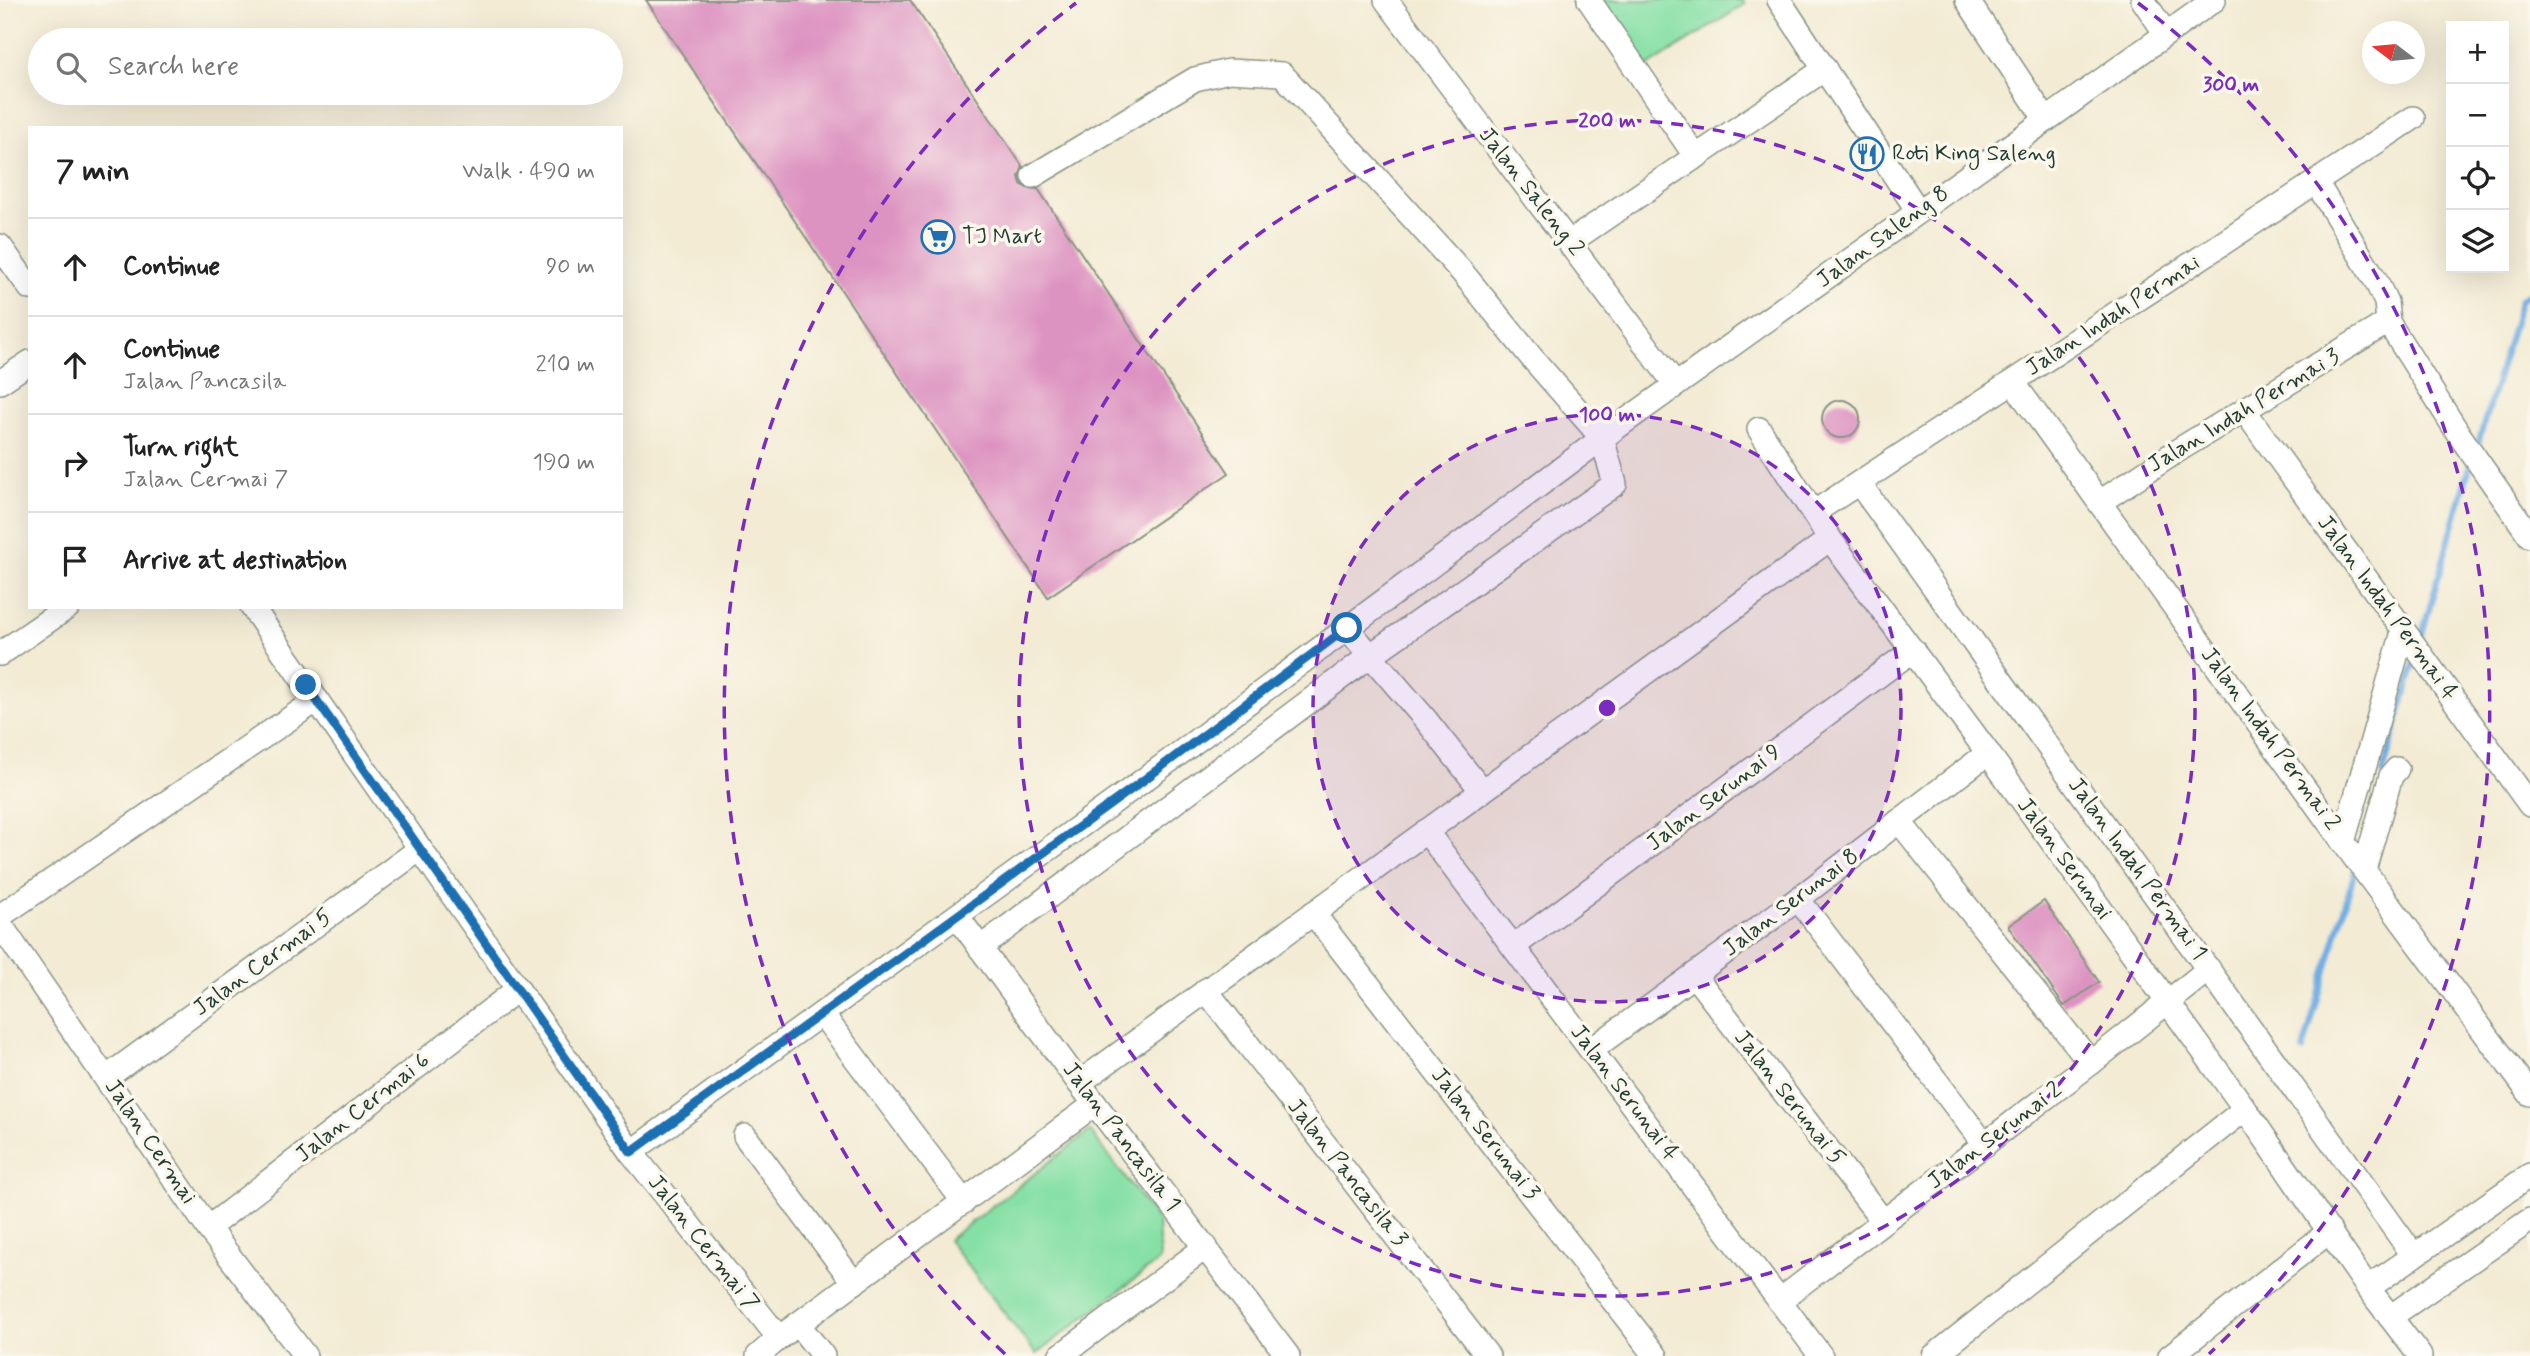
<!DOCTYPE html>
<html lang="en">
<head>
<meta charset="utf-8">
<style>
  :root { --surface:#fff; --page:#f2f2f2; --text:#222; --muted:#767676; --line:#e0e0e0 }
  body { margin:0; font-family:Mynerve,sans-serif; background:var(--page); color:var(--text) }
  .controls { position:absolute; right:21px; top:21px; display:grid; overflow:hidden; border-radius:0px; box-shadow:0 7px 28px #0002 }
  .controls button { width:63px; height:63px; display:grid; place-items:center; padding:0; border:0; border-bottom:2px solid var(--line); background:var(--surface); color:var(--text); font:35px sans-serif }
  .compass { position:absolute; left:2362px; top:21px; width:63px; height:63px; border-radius:50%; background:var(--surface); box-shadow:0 7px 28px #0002; rotate:286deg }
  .stop { position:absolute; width:21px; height:21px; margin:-16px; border:5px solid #1f6fb2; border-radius:50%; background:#fff }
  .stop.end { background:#1f6fb2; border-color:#fff; box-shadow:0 2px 7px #0008 }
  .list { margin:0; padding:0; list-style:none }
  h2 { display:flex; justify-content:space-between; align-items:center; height:91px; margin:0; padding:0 28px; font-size:30px }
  h2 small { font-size:23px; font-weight:400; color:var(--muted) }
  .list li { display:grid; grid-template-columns:46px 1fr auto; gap:21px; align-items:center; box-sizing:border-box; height:98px; padding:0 28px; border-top:2px solid var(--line) }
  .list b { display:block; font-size:26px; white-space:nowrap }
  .list p { margin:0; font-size:23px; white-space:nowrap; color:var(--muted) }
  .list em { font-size:23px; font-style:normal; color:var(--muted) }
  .icon { flex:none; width:38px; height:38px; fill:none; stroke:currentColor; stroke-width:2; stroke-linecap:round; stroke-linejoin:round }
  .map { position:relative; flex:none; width:2530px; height:1356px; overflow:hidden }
  .search { position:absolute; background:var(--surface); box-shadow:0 7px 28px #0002; left:28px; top:28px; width:595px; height:77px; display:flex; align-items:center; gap:18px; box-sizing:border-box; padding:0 24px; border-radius:38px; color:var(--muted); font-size:26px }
  .panel { position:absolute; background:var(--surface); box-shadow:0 7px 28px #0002; left:28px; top:126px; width:595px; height:483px; border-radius:0px }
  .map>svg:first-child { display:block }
  .green { fill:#86e0a5; stroke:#528e6c; stroke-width:2 }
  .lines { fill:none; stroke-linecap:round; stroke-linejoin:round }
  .stream { stroke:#72aee3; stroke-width:6 }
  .building { fill:#dd93c1 }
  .minor-casing { stroke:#899484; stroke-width:26 }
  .minor { stroke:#fff; stroke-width:23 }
  .route { stroke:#1f6fb2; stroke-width:9 }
  .ring { fill:none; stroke:#7b2cbf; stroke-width:3.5; stroke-dasharray:12 9 }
  .labels { text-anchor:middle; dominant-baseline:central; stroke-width:7; stroke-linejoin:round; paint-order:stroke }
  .poi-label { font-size:23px; fill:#1f3d34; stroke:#fbf7ec; text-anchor:start }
  .street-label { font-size:23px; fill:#1f3d34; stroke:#fbf7ec }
  .centre { fill:#7b2cbf; stroke:#fbf7ec; stroke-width:3.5 }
  .ring-label { font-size:21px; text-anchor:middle; font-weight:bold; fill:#7b2cbf; stroke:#fbf7ec; stroke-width:7; stroke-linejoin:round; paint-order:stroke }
</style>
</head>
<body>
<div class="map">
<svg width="2530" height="1356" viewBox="0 0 2530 1356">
  <rect width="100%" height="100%" fill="#fbf7ec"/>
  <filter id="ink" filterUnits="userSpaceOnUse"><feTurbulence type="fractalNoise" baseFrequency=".0143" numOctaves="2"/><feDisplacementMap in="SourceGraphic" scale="14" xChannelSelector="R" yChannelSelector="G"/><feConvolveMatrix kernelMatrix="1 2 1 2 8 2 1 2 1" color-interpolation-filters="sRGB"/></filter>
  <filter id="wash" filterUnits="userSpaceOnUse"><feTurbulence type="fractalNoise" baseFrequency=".00686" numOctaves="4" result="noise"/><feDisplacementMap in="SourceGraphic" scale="28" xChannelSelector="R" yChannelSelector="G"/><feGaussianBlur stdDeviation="1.57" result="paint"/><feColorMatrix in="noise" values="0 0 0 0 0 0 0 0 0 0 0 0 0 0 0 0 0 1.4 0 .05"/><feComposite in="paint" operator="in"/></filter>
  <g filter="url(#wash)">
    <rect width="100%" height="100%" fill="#f3ebd4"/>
    <!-- green -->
    <g class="green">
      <polygon points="1596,0 1742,0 1745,4 1641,71"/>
      <polygon points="1090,1131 1158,1221 1160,1260 1036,1354 948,1240"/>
    </g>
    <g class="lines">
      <!-- stream -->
      <g class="stream">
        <polyline points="2476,450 2521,299 2530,293"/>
        <polyline points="2420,641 2471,463"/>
        <polyline points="2383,773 2415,659"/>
        <polyline points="2303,1050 2356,867"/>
      </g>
    </g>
    <g id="blocks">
      <!-- building -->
      <g class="building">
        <polygon points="646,0 910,0 1023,167 1019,176 1021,184 1027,188 1038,189 1229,473 1048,597"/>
        <circle cx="1841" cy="419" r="19"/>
        <polygon points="2044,901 2099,982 2064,1006 2008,926"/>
      </g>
    </g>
  </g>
  <g filter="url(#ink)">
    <use href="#blocks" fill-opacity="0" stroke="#899484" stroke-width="2"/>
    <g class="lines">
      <defs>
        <g id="minor">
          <polyline points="1386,0 1676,385"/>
          <polyline points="1589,0 1696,157"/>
          <polyline points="1779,0 1918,211"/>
          <polyline points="1967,0 2046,120"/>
          <polyline points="2143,0 2166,34"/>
          <polyline points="2316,182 2376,281 2386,302 2388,322 2460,436 2530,536"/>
          <polyline points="1570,242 1825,69"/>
          <polyline points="0,246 30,288"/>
          <polyline points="0,382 30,362"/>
          <polyline points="2013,382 2343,842 2530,1094"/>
          <polyline points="2244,410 2530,805"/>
          <polyline points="1759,429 1830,539 1988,753 2245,1109 2368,1288 2420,1356"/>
          <polyline points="1859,483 2414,1256"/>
          <polyline points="2100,502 2180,449 2388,322"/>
          <polyline points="1813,513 2413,118"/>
          <polyline points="252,607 631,1152 779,1338 758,1356"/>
          <polyline points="1347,628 1426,720 1482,791"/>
          <polyline points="0,654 68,607"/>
          <polyline points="1899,821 2091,1063"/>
          <polyline points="1426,831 1821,1356"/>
          <polyline points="2343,842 2403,632"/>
          <polyline points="2364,870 2391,776 2397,769"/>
          <polyline points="1798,899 1985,1145"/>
          <polyline points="1313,913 1656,1356"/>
          <polyline points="0,916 317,700"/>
          <polyline points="957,916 1079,1083 1288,1356"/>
          <polyline points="0,924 208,1228 305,1356"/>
          <polyline points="1514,946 1913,650"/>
          <polyline points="980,948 1371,655 1615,484 1602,438 1532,358 1462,272 1282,74 1229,71 1195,79 1033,176"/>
          <polyline points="1694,975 1883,1221"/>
          <polyline points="1206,990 1488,1356"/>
          <polyline points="822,1014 964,1202"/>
          <polyline points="1591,1050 1798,899 1988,753"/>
          <polyline points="107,1077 420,849"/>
          <polyline points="1079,1083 1830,539"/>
          <polyline points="745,1136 854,1283"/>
          <polyline points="631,1152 1137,785 1620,425 2214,0"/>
          <polyline points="208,1228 518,989"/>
          <polyline points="2368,1288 2530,1175"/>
          <polyline points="1779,1301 2091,1063 2209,969"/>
          <polyline points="2390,1317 2530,1220"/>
          <polyline points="798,1324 823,1356"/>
          <polyline points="779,1338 1095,1104"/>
          <polyline points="1060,1356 1206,1247"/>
          <polyline points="1934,1356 2245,1109"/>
          <polyline points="2170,1356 2330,1231"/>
        </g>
      </defs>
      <!-- minor casing -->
      <use href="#minor" class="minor-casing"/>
      <!-- minor -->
      <use href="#minor" class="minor"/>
    </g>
  </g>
  <g class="lines" filter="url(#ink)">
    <!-- route -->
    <polyline class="route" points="306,685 631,1152 1137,785 1347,628"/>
  </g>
  <!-- distance rings -->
  <circle cx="1607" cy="708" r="294" fill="#7b2cbf" fill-opacity=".12"/>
  <g class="ring">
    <circle cx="1607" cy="708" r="294"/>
    <circle cx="1607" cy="708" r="588"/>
    <path d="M1005 1354A883 883 0 0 1 1076 3M2138 3A883 883 0 0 1 2209 1354"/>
  </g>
  <!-- icons -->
  <defs>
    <symbol id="restaurant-ring" viewBox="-11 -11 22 22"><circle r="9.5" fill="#fbf7ec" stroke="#1f6fb2" stroke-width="1.5"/><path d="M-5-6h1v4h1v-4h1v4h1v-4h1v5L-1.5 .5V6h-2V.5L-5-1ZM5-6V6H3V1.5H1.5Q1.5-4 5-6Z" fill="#1f6fb2"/></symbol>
    <symbol id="supermarket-ring" viewBox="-11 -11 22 22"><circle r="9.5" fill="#fbf7ec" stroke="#1f6fb2" stroke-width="1.5"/><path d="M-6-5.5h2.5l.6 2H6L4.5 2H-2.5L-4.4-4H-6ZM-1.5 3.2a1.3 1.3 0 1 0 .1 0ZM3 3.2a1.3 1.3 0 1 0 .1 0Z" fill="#1f6fb2"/></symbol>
  </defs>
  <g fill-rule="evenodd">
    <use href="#restaurant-ring" x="1848" y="135" width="38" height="38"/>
    <use href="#supermarket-ring" x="919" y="218" width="38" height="38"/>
  </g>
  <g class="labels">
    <!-- poi labels -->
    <g class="poi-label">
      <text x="1892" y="154">Roti King Saleng</text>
      <text x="962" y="237">TJ Mart</text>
    </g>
    <!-- street labels -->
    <g class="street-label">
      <text transform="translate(1531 192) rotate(52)">Jalan Saleng 2</text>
      <text transform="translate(1883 237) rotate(-36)">Jalan Saleng 8</text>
      <text transform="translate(2113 316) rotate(-33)">Jalan Indah Permai</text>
      <text transform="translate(2244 411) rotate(-31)">Jalan Indah Permai 3</text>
      <text transform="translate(2387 608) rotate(54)">Jalan Indah Permai 4</text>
      <text transform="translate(2270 739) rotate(54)">Jalan Indah Permai 2</text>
      <text transform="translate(1714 798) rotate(-37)">Jalan Serunai 9</text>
      <text transform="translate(2064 859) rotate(54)">Jalan Serunai</text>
      <text transform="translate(2137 869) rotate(54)">Jalan Indah Permai 1</text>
      <text transform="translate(1791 903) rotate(-37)">Jalan Serunai 8</text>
      <text transform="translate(263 963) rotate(-36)">Jalan Cermai 5</text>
      <text transform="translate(1624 1093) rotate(53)">Jalan Serunai 4</text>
      <text transform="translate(1789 1098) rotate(52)">Jalan Serunai 5</text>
      <text transform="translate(363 1108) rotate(-38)">Jalan Cermai 6</text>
      <text transform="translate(1485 1134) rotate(52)">Jalan Serunai 3</text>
      <text transform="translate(1995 1136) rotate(-37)">Jalan Serunai 2</text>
      <text transform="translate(1121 1137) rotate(53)">Jalan Pancasila 1</text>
      <text transform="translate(150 1142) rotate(56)">Jalan Cermai</text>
      <text transform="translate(1347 1173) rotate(52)">Jalan Pancasila 3</text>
      <text transform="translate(703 1243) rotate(52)">Jalan Cermai 7</text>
    </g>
  </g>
  <circle cx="1607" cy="708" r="10" class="centre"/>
  <g class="ring-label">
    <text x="2231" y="91">300 m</text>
    <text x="1607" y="127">200 m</text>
    <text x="1607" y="421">100 m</text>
  </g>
</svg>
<div class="controls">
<button>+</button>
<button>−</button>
<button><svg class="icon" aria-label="locate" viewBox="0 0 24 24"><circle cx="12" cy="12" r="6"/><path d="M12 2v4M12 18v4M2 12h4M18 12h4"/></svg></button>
<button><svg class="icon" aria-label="layers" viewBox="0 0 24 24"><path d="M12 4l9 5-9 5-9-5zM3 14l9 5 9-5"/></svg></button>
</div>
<svg class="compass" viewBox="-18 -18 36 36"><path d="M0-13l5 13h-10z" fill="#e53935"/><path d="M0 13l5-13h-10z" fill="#767676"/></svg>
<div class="stop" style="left:1347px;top:628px"></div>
<div class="stop end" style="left:306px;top:685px"></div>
<div class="search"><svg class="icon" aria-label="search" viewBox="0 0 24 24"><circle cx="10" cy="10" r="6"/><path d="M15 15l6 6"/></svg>Search here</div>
<section class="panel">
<h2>7 min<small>Walk · 490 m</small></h2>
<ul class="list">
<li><svg class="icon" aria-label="ahead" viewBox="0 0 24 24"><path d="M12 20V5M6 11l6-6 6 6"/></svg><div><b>Continue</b></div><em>90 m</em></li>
<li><svg class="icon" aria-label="ahead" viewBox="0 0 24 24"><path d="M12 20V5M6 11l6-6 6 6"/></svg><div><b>Continue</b><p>Jalan Pancasila</p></div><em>210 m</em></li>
<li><svg class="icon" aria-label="right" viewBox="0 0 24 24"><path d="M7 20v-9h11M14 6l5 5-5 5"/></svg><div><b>Turn right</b><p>Jalan Cermai 7</p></div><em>190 m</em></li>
<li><svg class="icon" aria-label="arrive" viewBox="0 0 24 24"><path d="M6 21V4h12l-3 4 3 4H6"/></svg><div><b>Arrive at destination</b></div></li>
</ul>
</section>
</div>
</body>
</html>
